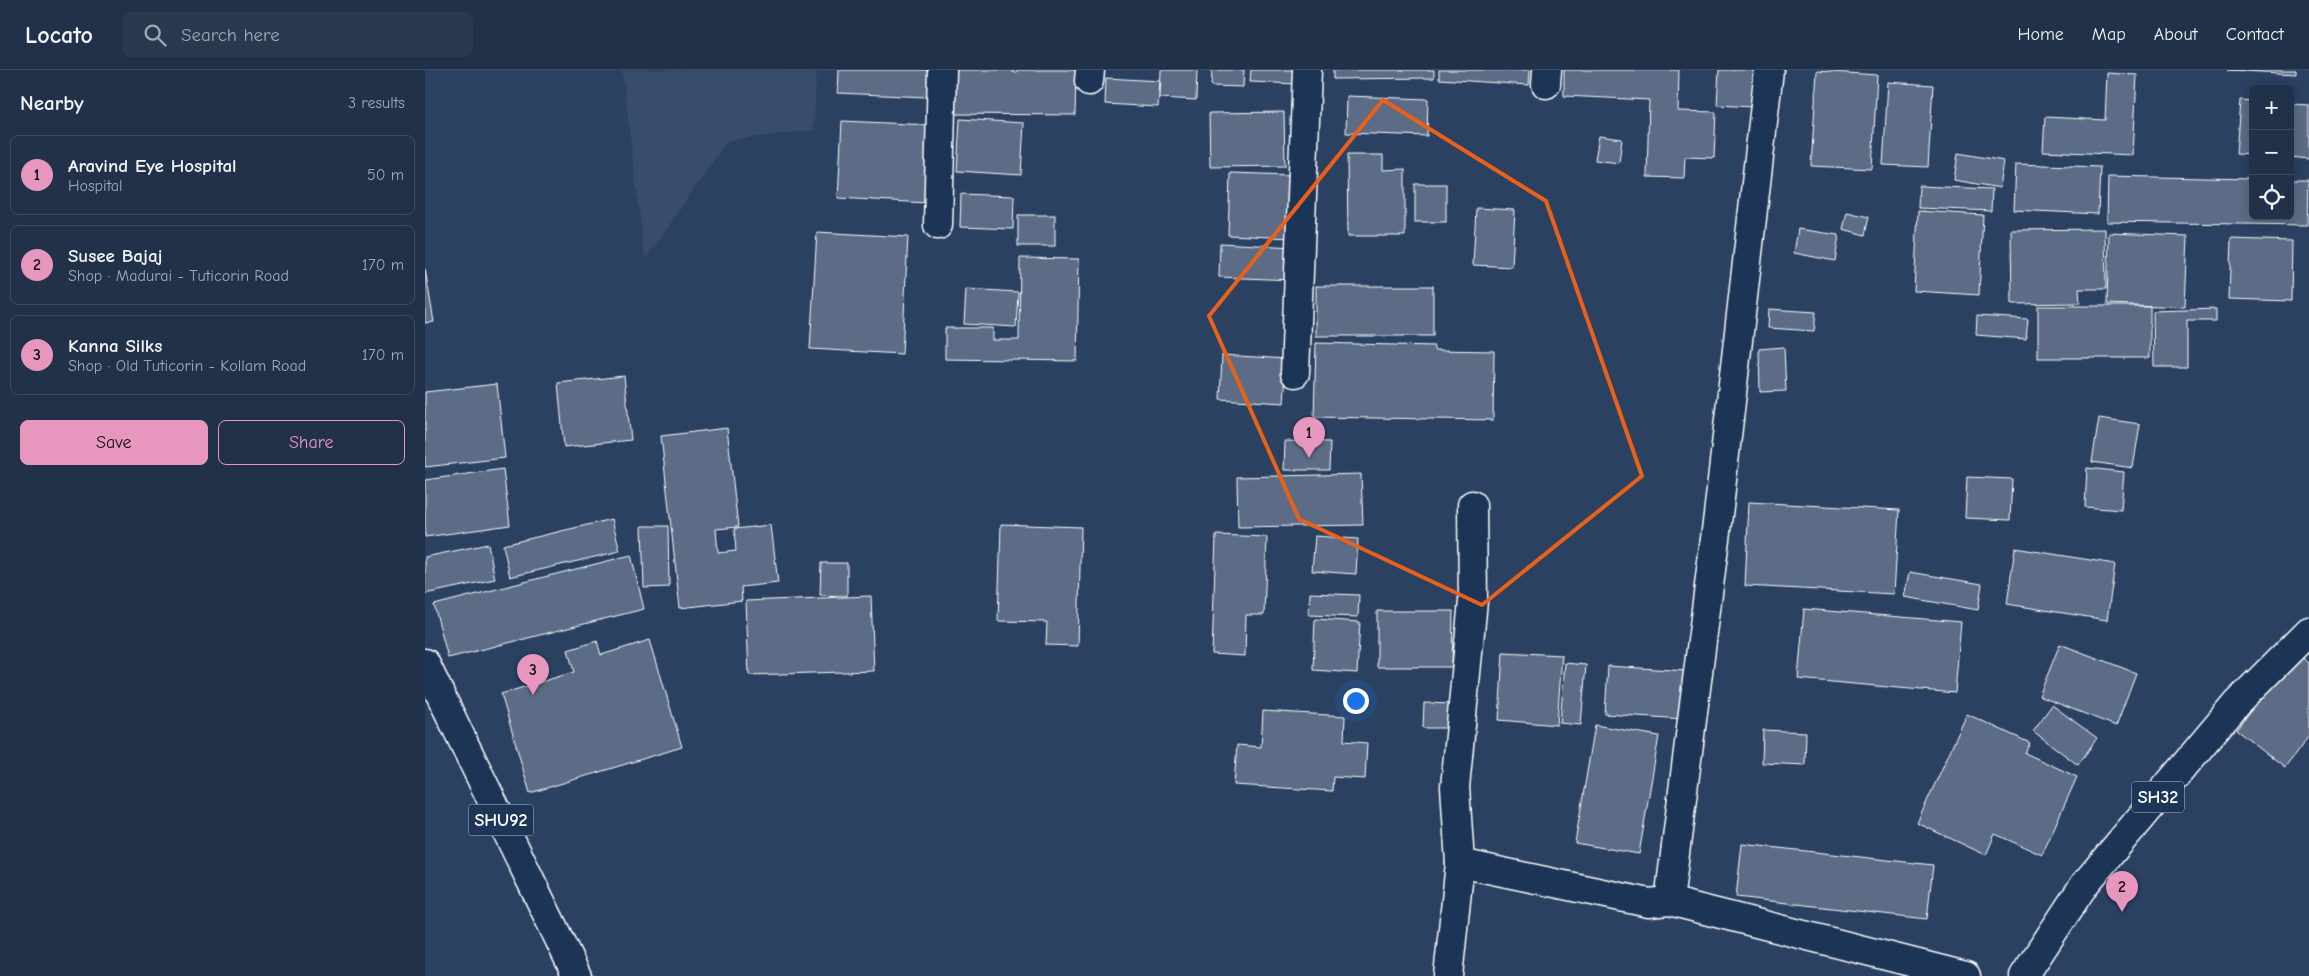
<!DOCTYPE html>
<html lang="en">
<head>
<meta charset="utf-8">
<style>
  :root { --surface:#203149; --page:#283950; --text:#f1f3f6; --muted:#a2a9b4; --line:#3d4c61; --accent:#e797bd }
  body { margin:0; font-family:"Comic Neue",sans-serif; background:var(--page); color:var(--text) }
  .controls { position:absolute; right:15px; top:15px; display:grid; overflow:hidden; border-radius:8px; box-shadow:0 2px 12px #0003 }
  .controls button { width:45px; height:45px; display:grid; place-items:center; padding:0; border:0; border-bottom:1px solid var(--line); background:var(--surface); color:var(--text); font:25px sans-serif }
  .you { position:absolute; left:930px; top:630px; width:18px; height:18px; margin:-12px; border:4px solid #fff; border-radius:50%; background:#1a73e8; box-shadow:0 0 0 8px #1a73e833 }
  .badge { display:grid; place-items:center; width:32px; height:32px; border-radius:50%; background:var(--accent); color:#111; font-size:16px; font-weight:700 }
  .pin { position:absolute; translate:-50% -41px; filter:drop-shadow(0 1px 2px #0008) }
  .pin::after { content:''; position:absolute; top:26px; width:18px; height:15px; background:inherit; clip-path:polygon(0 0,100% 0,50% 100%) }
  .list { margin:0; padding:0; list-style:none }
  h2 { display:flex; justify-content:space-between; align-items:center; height:65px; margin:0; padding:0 20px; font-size:21px }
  h2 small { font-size:16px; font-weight:400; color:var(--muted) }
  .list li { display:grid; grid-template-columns:32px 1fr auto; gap:15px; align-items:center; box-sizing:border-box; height:80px; margin:0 10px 10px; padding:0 10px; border:1px solid var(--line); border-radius:8px }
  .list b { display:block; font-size:19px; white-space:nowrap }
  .list p { margin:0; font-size:16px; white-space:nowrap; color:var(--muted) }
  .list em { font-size:16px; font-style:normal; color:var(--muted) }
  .actions { display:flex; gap:10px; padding:15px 20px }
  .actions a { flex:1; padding:11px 0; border:1px solid var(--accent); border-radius:8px; text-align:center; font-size:18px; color:var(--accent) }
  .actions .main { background:var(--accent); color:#111 }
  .icon { flex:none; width:28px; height:28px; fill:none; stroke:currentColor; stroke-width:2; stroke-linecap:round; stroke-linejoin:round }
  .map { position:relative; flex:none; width:1884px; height:906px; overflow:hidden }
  header { display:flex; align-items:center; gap:30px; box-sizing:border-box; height:70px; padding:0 25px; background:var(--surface); border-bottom:1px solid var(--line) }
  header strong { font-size:24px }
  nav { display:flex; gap:28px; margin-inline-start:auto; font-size:18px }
  .search { width:350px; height:45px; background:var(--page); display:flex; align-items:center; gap:12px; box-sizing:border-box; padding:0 18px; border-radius:8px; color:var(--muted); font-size:19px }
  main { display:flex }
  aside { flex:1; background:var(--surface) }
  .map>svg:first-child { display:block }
  .built { fill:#394e6c }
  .building { fill:#5b6c86; stroke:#fff }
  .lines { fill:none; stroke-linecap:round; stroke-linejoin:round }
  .street-casing { stroke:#fff; stroke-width:31 }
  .primary-casing { stroke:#fff; stroke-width:31 }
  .street { stroke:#1d3557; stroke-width:28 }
  .primary { stroke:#1d3557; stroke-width:28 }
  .marked { fill:none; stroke:#e96118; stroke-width:4; stroke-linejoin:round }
  .labels { text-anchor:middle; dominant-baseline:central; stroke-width:4; stroke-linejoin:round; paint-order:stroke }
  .shield { fill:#1d3557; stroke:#bbc2cd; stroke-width:1 }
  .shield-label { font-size:18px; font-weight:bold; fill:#fff }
</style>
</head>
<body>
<header>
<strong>Locato</strong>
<div class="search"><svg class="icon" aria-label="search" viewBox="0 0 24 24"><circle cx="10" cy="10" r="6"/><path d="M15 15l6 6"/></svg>Search here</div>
<nav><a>Home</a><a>Map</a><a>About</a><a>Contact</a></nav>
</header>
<main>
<aside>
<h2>Nearby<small>3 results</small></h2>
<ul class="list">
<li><span class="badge">1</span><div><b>Aravind Eye Hospital</b><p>Hospital</p></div><em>50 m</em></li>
<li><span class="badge">2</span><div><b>Susee Bajaj</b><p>Shop · Madurai - Tuticorin Road</p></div><em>170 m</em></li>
<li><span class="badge">3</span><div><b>Kanna Silks</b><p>Shop · Old Tuticorin - Kollam Road</p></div><em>170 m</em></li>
</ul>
<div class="actions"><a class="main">Save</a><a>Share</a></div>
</aside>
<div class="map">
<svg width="1884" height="906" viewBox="0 0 1884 906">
  <rect width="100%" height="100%" fill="#2a4161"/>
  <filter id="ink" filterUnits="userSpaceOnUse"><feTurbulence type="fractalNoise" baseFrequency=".02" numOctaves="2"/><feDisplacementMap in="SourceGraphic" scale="10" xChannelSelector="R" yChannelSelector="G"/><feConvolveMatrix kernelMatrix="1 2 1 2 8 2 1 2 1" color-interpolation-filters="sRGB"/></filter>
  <g filter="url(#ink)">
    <!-- built -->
    <polygon class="built" points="197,0 391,0 389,60 302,71 220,190"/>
    <!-- building -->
    <g class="building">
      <polygon points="414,0 503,0 502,27 413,23"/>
      <polygon points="530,0 587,0 587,2 592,2 592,0 651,0 650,45 529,44"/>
      <polygon points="736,0 772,0 771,30 735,28"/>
      <polygon points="787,0 819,0 818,17 786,16"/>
      <polygon points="826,0 872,0 871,14 825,12"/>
      <polygon points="908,0 1009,0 1009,8 908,9"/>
      <polygon points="1014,0 1105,0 1104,15 1014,9"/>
      <polygon points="1139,0 1254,0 1253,41 1291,42 1289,88 1260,87 1259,108 1222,107 1224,30 1139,26"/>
      <polygon points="1294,0 1330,0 1328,37 1292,35"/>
      <polygon points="1802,0 1871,0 1871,4"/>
      <polygon points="1392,1 1452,5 1447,99 1386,96"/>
      <polygon points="1682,3 1712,5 1708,85 1618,81 1620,47 1680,50"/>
      <polygon points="681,8 735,11 733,37 680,34"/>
      <polygon points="1463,12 1508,15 1503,97 1458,95"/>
      <polygon points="922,26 1003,29 1002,66 921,63"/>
      <polygon points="1815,30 1828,31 1828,85 1811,84"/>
      <polygon points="1865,34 1884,35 1884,89 1865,87"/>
      <polygon points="859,42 860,96 785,97 784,43"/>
      <polygon points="535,49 599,53 596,105 532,101"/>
      <polygon points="417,51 506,55 502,133 413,128"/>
      <polygon points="1174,66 1197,69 1194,93 1170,90"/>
      <polygon points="1533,83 1579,91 1575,118 1529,110"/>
      <polygon points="922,85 958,85 958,100 980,99 980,166 923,166"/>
      <polygon points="1591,94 1675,97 1673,144 1589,140"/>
      <polygon points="805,103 869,105 867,168 803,165"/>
      <polygon points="1683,106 1828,109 1828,146 1865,146 1865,110 1883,110 1882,155 1682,152"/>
      <rect x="990" y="114" width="31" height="38"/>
      <polygon points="1494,116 1567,119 1566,141 1493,138"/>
      <polygon points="536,124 589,126 588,159 535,157"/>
      <polygon points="1051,138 1090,140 1087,197 1048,195"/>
      <polygon points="1493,141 1558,145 1554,225 1489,221"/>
      <polygon points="1422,142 1444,147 1440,165 1418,159"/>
      <rect x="593" y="145" width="37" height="31"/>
      <polygon points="1373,159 1414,165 1410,191 1369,183"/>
      <polygon points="1680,159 1681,219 1654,219 1655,233 1587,234 1586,160"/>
      <polygon points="392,162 483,167 477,284 385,279"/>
      <polygon points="1684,163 1763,166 1760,237 1682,234"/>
      <polygon points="1806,169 1867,171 1866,231 1804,229"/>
      <polygon points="795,173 869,177 867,210 794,207"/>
      <polygon points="595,188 654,189 652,291 520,289 520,258 568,258 568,270 594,270"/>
      <polygon points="0,199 9,252 0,253"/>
      <rect x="891" y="216" width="117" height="50"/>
      <polygon points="541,219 593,222 591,257 539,254"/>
      <rect x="1613" y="236" width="112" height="52"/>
      <polygon points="1344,239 1391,242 1389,261 1343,258"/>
      <polygon points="1791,239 1791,251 1762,251 1762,297 1729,297 1728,241"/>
      <polygon points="1552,246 1603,249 1601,269 1551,265"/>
      <polygon points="891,273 1009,276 1009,280 1069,281 1068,350 889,347"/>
      <polygon points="1359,277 1361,321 1335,322 1334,279"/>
      <polygon points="797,285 862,289 859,333 795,329"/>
      <polygon points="199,306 206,370 139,377 133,313"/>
      <polygon points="72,314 80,388 0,397 0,322"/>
      <polygon points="1674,348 1715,354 1708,398 1667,392"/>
      <polygon points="302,358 313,457 291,459 293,483 311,481 309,459 346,455 353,513 316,517 317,531 255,538 236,366"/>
      <polygon points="860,371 905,372 904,400 859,400"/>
      <polygon points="1662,398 1699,402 1696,440 1660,437"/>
      <polygon points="78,399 85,455 0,467 0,410"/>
      <polygon points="936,404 938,455 813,457 812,407"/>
      <polygon points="1542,407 1587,409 1585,450 1540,448"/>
      <polygon points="1324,432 1474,440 1469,524 1320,516"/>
      <polygon points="187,449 195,481 85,507 78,475"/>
      <polygon points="576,454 656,457 653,576 621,575 622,552 573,551"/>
      <polygon points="217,456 243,456 244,517 219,518"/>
      <polygon points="791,465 842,467 839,545 821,545 820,586 787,584"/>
      <polygon points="890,466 933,469 931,504 887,501"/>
      <polygon points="63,474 70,509 0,524 0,487"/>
      <polygon points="1590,478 1690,494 1682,550 1582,534"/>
      <polygon points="206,485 219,539 23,588 9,535"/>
      <polygon points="396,493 422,493 422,526 395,525"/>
      <polygon points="1485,502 1557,514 1553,540 1480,527"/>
      <polygon points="885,523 934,525 933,547 884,545"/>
      <polygon points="446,526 449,601 324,605 321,531"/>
      <polygon points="1379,539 1536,552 1530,623 1373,609"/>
      <polygon points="952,541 1028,541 1027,597 952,597"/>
      <polygon points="890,549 935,552 932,603 888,600"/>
      <polygon points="225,570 257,677 105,723 76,624 149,602 143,580 172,571 176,585"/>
      <polygon points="1635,574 1711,603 1691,656 1614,626"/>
      <polygon points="1078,582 1137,585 1132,655 1074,650"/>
      <polygon points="1870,582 1884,593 1884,666 1860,698 1811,660"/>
      <polygon points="1140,593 1161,595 1156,655 1135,653"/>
      <polygon points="1183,596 1262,601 1260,649 1180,644"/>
      <polygon points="999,633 1029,634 1028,658 998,658"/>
      <polygon points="1627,635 1672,668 1653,695 1608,661"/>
      <polygon points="838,641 920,646 919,671 942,673 940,709 908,707 907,721 809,715 812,675 836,677"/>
      <polygon points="1542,644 1605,673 1600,683 1652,707 1617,785 1570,764 1561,785 1492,753"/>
      <polygon points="1170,655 1234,666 1214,784 1150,773"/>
      <polygon points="1338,660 1381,662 1380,695 1337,693"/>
      <polygon points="1317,774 1508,795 1502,849 1311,827"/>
    </g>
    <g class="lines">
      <defs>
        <g id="street">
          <polyline points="664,11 665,0"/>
          <polyline points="1121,14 1122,0"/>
          <polyline points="513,155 517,0"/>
          <polyline points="870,303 882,0"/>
          <polyline points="1035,793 1224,833 1244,831 1541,906"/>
          <polyline points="1244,831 1293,445 1344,0"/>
          <polyline points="1023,906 1035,793 1030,717 1048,531 1047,435"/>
        </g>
        <g id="primary">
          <polyline points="0,593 152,906"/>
          <polyline points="1599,906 1659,815 1811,634 1884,561"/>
        </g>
      </defs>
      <!-- street casing -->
      <use href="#street" class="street-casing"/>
      <!-- primary casing -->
      <use href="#primary" class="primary-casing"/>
      <!-- street -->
      <use href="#street" class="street"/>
      <!-- primary -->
      <use href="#primary" class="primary"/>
    </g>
  </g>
  <!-- marked area -->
  <path class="marked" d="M958 30 1121 131 1217 406 1057 535 874 449 784 246Z"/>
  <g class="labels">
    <!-- shield labels -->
    <g class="shield">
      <rect x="1707" y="711.5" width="52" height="31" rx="4"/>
      <rect x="43.5" y="734.5" width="65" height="31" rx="4"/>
    </g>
    <g class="shield-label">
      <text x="1733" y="727">SH32</text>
      <text x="76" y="750">SHU92</text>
    </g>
  </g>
</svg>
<div class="controls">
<button>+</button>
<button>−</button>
<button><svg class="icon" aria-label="locate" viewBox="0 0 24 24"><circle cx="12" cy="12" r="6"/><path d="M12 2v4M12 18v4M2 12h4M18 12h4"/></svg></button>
</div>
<div class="you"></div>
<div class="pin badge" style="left:884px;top:388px">1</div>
<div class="pin badge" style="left:1697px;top:842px">2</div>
<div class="pin badge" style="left:108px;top:625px">3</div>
</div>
</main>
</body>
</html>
